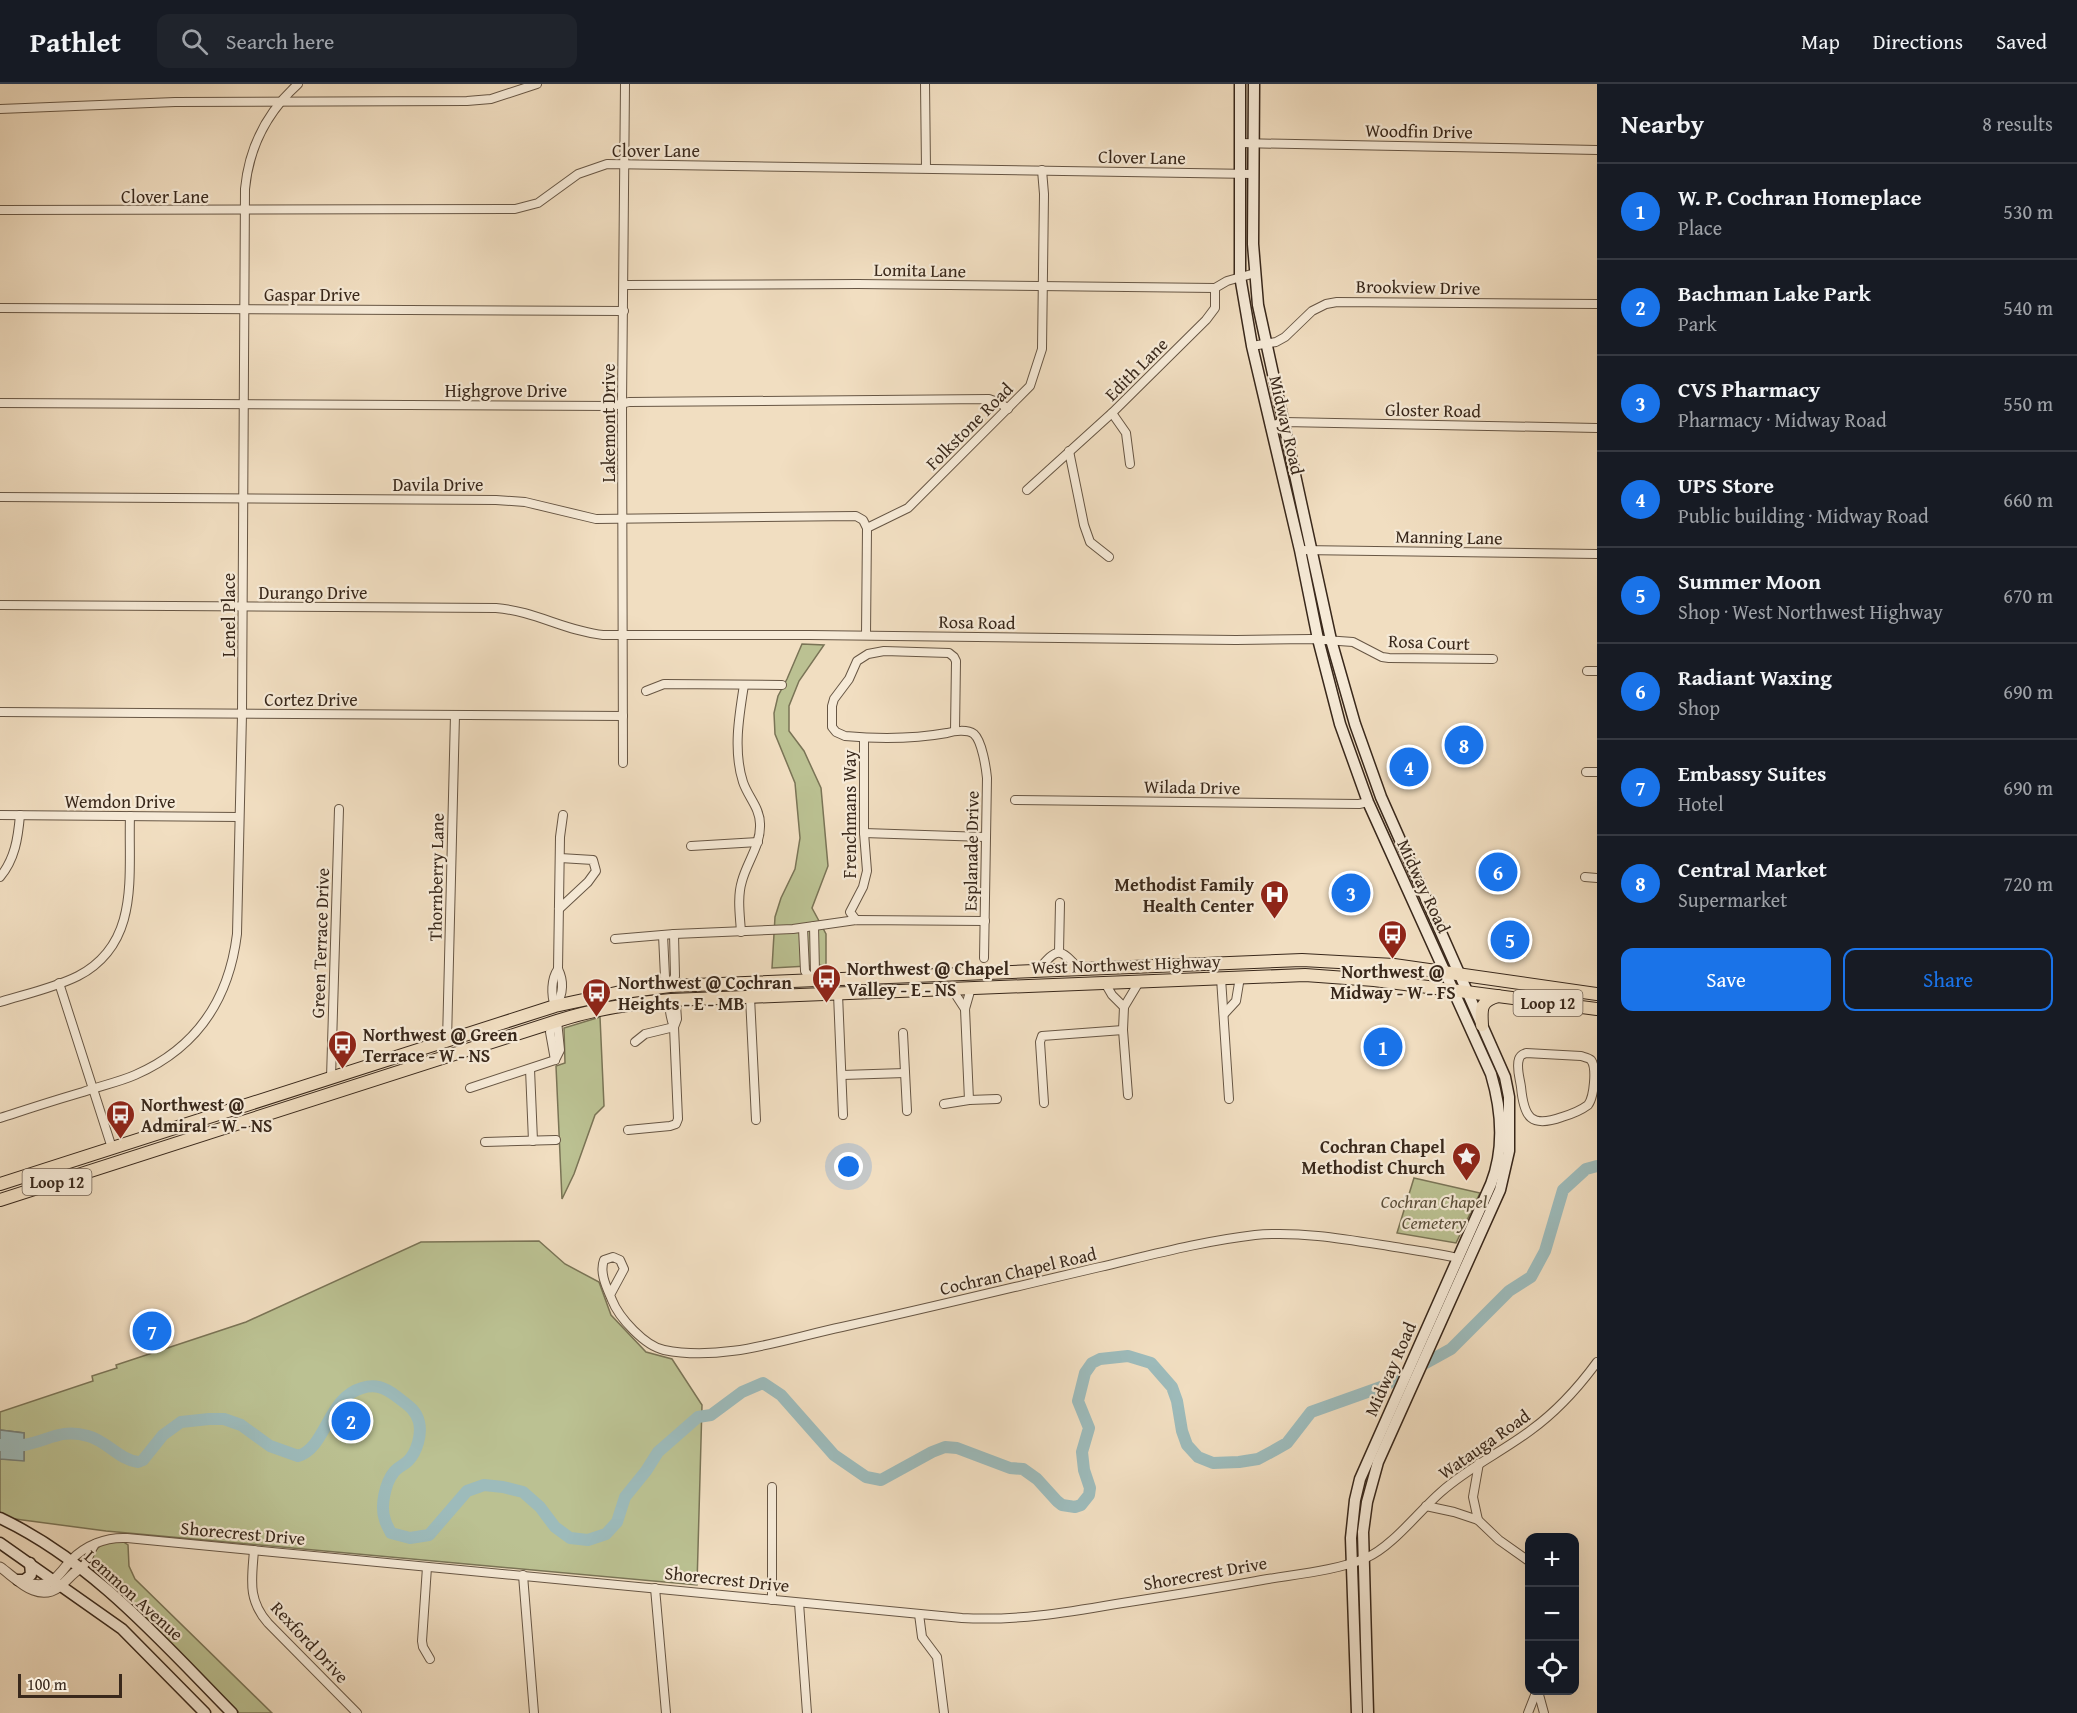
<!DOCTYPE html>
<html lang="en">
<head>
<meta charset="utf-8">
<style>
  :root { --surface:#171b24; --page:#20242c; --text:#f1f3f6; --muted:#9ea1a6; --line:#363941; --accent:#1a73e8 }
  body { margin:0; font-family:"Gentium Book Plus",serif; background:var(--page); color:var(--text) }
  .controls { position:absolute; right:18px; bottom:18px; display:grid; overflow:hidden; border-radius:12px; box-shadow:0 6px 24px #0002 }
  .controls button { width:54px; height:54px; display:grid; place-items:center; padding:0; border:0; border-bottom:2px solid var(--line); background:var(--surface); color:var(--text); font:30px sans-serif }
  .scale { position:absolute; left:18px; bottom:15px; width:104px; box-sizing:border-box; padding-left:6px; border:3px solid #39281b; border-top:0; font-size:16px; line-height:21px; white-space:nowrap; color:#39281b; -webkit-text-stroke:4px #f6ead7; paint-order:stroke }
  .you { position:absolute; left:849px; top:1083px; width:21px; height:21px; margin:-15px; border:4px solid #fff; border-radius:50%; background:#1a73e8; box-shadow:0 0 0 9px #1a73e833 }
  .badge { display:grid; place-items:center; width:39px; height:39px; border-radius:50%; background:var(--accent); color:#fff; font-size:20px; font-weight:700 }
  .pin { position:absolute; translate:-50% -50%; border:3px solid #fff; box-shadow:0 2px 6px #0006 }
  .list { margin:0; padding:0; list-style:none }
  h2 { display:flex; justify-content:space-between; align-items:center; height:78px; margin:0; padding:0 24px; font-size:26px }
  h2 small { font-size:20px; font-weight:400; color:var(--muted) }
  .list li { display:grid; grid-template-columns:39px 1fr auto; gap:18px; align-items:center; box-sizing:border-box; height:96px; padding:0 24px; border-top:2px solid var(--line) }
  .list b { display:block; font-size:22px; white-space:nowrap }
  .list p { margin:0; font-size:20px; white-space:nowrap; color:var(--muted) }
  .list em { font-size:20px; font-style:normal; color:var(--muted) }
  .actions { display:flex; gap:12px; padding:18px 24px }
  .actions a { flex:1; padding:14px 0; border:2px solid var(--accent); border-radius:12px; text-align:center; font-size:21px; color:var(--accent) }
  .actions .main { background:var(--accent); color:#fff }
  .icon { flex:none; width:33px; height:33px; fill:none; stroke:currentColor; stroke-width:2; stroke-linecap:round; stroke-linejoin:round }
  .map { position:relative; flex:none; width:1597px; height:1629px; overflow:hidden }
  header { display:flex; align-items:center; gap:36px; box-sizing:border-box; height:84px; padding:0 30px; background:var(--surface); border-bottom:2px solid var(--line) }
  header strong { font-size:28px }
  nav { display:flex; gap:33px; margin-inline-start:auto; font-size:21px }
  .search { width:420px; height:54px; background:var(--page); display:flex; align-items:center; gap:15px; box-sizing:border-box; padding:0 21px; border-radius:12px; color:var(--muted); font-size:22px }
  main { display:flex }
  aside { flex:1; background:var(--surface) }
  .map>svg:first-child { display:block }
  .green { fill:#bbc192; stroke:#7a7456; stroke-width:1.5 }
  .water { fill:#9dbbbb; stroke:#75807b; stroke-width:1.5 }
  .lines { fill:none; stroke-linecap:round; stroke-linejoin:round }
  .river { stroke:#9dbbbb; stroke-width:12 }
  .minor-casing { stroke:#675644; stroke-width:10 }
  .tertiary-casing { stroke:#675644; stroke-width:11 }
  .secondary-casing { stroke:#39281b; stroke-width:13 }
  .primary-casing { stroke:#39281b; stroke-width:14 }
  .minor { stroke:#f6ead7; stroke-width:8 }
  .tertiary { stroke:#f6ead7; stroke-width:9 }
  .secondary { stroke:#f6ead7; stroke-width:10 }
  .primary { stroke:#f1dec1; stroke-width:12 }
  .labels { text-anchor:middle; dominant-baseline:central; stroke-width:4.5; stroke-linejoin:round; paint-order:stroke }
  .shield { fill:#f6ead7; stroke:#726253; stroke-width:1.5 }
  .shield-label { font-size:16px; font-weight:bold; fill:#39281b }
  .street-label { font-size:18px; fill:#39281b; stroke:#f6ead7 }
  .poi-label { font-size:18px; font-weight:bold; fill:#39281b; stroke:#f6ead7; text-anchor:start }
  .park-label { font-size:18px; font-style:italic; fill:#5a4e39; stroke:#f6ead7 }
</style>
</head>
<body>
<header>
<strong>Pathlet</strong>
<div class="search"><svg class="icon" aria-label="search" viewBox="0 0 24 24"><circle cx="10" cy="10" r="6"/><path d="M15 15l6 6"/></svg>Search here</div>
<nav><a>Map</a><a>Directions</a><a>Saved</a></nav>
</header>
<main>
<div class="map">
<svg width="1597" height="1629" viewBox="0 0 1597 1629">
  <rect width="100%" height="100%" fill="#f1dec1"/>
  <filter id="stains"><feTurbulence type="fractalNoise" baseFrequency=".00333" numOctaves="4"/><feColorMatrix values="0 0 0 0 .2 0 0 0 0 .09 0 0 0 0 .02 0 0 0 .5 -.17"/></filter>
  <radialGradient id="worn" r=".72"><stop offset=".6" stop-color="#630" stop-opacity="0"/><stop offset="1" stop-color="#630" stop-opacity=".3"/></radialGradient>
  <!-- green -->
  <g class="green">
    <polygon points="802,560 824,561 799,597 789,622 789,647 804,667 821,704 828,782 812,824 826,850 826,881 772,884 775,833 781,814 795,785 800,754 795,699 775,650 774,629 778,612 787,595"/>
    <polygon points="600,933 604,1022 595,1031 574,1090 562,1115 556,982 565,979 564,944"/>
    <polygon points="1414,1094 1480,1109 1456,1159 1397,1149"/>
    <polygon points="539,1157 565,1180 599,1198 611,1231 646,1268 672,1275 702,1321 697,1501 106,1447 0,1433 0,1375 24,1376 24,1349 0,1346 0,1328 93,1297 92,1292 117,1284 116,1281 246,1238 421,1158"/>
    <path d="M122 1457 128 1461 129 1482 135 1495 272 1629H239L162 1551 92 1484 90 1476C98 1459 104 1459 122 1457Z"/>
  </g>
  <!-- water -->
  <polygon class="water" points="0,1346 24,1349 24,1377 0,1375"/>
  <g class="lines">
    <!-- river -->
    <path class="river" d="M0 1361C8 1361 16 1362 24 1361 48 1357 61 1344 88 1352 107 1357 118 1375 138 1378L143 1376 163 1351 181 1338 209 1335H224L241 1341 270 1362 298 1372C327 1363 327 1314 362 1304 375 1300 384 1303 396 1312 406 1320 416 1325 419 1338 422 1350 417 1368 408 1377 404 1381 398 1383 394 1388 385 1399 380 1423 385 1436 386 1440 389 1445 391 1449L410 1454 429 1451 467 1407 484 1401 503 1403 523 1408 540 1423 555 1443 570 1454 588 1456 606 1450 617 1438 625 1413 646 1387 658 1368 698 1333 711 1331 742 1308 763 1299 781 1311 834 1371 866 1393 881 1396 932 1368 945 1363 957 1364 1010 1384 1023 1385 1037 1395 1057 1417 1062 1421 1075 1423 1081 1421 1089 1411 1090 1404 1084 1386 1082 1368 1089 1344 1078 1317 1085 1289 1092 1279 1100 1275 1128 1272 1151 1279 1172 1303 1177 1317 1182 1347 1187 1361 1198 1373 1213 1379 1239 1378 1258 1375 1273 1367 1287 1359 1311 1328 1384 1302 1451 1265 1509 1207 1531 1193 1545 1167 1563 1106 1586 1085 1597 1082"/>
    <defs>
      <g id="minor">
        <polyline points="925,0 926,84"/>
        <polyline points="0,25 175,18 467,17 491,15 537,0"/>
        <polyline points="1240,59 1597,66"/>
        <polyline points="0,126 515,125 538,119 578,90 607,80 1252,90"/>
        <polyline points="624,201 858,200 1215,204"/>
        <polyline points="1215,204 1227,197 1255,189"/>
        <polyline points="0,224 624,227"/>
        <polyline points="1252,262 1276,258 1285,253 1312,227 1326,220 1337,218 1597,220"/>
        <polyline points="0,319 612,322 629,318 989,315 1000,319 1008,325"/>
        <polyline points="1112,329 1126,349 1130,380"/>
        <polyline points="1270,342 1284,338 1597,344"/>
        <polyline points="1069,367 1084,441 1090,458 1109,473"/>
        <polyline points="1027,406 1112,329 1206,236 1215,224 1215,204"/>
        <polyline points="0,413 496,416 525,418 596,435 856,432 863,436 867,444 866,551"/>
        <polyline points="867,444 908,424 1030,302 1042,265 1044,110 1042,86"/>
        <polyline points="1300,466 1597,470"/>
        <path d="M0 521 496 524C535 527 565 547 603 551H810L1236 556 1311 555 1353 558 1382 573 1389 574 1493 575"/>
        <polyline points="1587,587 1597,587"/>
        <polyline points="646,607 664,600 782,601"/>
        <polyline points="0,628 623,632"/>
        <path d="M955 647 956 577 954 573 949 569 884 567 868 570 857 577 849 595 834 615 832 622V643L836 648 845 652C879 655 913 655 947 649 954 647 967 645 974 650 982 657 986 684 987 694L984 874"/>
        <polyline points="623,679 622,320 625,0"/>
        <polyline points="1586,688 1597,688"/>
        <polyline points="1015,716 1359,720 1368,718"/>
        <polyline points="0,731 239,733"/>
        <polyline points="864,749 985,753"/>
        <polyline points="691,762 758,758"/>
        <path d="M0 793C15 775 18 754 20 731"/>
        <polyline points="1585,793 1597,794"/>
        <polyline points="559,825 588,798 596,787 593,776 560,774"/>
        <polyline points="856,836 850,828 863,803 867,787 864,749 864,654"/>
        <polyline points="803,844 805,887 811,896 815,888 814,842"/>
        <path d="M741 848C740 832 737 813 742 797 747 778 761 761 760 740 760 724 748 713 743 698 733 667 739 632 744 601"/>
        <polyline points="663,851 665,893 670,902"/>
        <polyline points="615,855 674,850 793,845 856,836 985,837"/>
        <polyline points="1059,868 1060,819"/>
        <path d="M1038 886C1058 863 1059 863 1080 886"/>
        <polyline points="1221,894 1229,1015"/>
        <polyline points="59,899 112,1064"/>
        <polyline points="1105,899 1112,911 1124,923"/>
        <polyline points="670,902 675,892 674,850"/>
        <polyline points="952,905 965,925"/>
        <polyline points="838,910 843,1031"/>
        <polyline points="750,913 756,1036"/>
        <polyline points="671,916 676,921 677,935 674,943"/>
        <path d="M0 918C26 910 54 904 78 892 141 859 128 791 130 732"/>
        <path d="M555 922C551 911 551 895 558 885"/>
        <path d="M556 922C563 910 564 897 558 885L560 753 563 731"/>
        <polyline points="1224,930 1236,917 1240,893"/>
        <polyline points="903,949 907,1027"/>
        <polyline points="447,957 455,631"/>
        <polyline points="635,958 645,950 674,943"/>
        <path d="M1526 969 1581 972C1584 973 1589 974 1591 976 1597 984 1594 1013 1588 1021 1580 1027 1572 1030 1562 1033 1531 1044 1524 1034 1521 1003 1520 995 1516 983 1519 975 1521 970 1522 971 1526 969Z"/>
        <polyline points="555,976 550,948 556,938"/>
        <polyline points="555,976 560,966 557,937"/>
        <polyline points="530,985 533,1057"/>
        <polyline points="842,991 905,989"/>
        <polyline points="331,994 339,725"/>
        <polyline points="470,1004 555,976"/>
        <polyline points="1128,1011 1123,946 1124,923 1139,898"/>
        <polyline points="969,1016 997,1015"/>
        <polyline points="1044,1019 1040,958 1042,952 1123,946"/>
        <polyline points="944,1020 969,1016 965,925 971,904"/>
        <path d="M0 1034C28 1025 55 1016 83 1008 100 1002 119 998 135 991 197 964 229 915 237 850L242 630 245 105C249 63 267 28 298 0"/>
        <path d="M628 1046 670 1042 676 1040 678 1035 674 943C671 935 668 925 671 916"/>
        <polyline points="485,1058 556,1056"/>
        <path d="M610 1211 624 1185 620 1176 613 1173 604 1176C599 1189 607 1204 612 1216 619 1234 645 1262 664 1266 723 1278 785 1255 842 1243 929 1224 1014 1203 1100 1183 1151 1171 1203 1157 1255 1151 1300 1147 1345 1155 1389 1162 1412 1166 1435 1169 1458 1174"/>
        <polyline points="772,1403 772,1516"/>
        <polyline points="1426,1422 1454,1428 1478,1436 1499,1456 1530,1478"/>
        <polyline points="1478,1436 1473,1413 1479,1379"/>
        <path d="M254 1466C252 1495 247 1515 268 1539L357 1629"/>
        <path d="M71 1476C86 1461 106 1453 127 1454L962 1534C1015 1537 1064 1529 1116 1520 1161 1513 1206 1506 1251 1498 1286 1491 1334 1488 1366 1474 1392 1463 1420 1426 1441 1408 1469 1383 1502 1368 1531 1346 1557 1327 1578 1304 1597 1278"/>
        <polyline points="427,1483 422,1557 423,1563 430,1575"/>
        <path d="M81 1484C88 1480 89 1468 95 1460"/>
        <polyline points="523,1491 534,1629"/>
        <polyline points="655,1504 666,1629"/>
        <polyline points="799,1519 807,1629"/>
        <polyline points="919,1530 922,1553 937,1573 944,1629"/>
        <polyline points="1538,1607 1544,1629"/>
        <polyline points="1528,1629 1537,1606"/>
      </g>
      <g id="tertiary">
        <path d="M0 1483C17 1495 37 1519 59 1503 67 1497 72 1489 81 1484"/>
        <path d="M23 1498C50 1506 55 1496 71 1476"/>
      </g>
      <g id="secondary">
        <path d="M1240 0V192L1252 262 1300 466 1318 555 1340 640 1368 718 1491 990C1502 1027 1505 1064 1491 1100L1360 1395 1355 1416 1351 1454 1357 1629"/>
        <polyline points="1254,0 1253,160 1258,221 1331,556 1355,640 1381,713 1505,993 1509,1013 1509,1067 1500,1106 1378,1378 1367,1418 1363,1448 1368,1629"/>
        <path d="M0 1434C93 1478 161 1557 232 1629"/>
        <polyline points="0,1459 122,1545 205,1629"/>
        <polyline points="18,1496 24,1496 31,1491 30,1479"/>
      </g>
      <g id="primary">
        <path d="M1482 941C1481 925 1480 917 1498 912"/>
        <polyline points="0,1100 555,922 616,909 670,902 1302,876 1394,881 1597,910"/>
        <path d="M0 1116 557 937C594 925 633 919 671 916L1305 891 1374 896 1597 925"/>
      </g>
    </defs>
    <!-- minor casing -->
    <use href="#minor" class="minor-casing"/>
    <!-- tertiary casing -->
    <use href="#tertiary" class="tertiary-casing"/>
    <!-- secondary casing -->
    <use href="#secondary" class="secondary-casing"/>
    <!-- primary casing -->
    <use href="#primary" class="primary-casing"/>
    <!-- minor -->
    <use href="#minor" class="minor"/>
    <!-- tertiary -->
    <use href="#tertiary" class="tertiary"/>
    <!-- secondary -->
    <use href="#secondary" class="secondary"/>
    <!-- primary -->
    <use href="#primary" class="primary"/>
  </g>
  <!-- icons -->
  <defs>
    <symbol id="hospital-pin" viewBox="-11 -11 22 30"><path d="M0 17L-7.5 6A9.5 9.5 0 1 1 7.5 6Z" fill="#8f2418" stroke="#f6ead7"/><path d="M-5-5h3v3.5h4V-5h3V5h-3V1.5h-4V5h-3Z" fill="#fff"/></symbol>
    <symbol id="bus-pin" viewBox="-11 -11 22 30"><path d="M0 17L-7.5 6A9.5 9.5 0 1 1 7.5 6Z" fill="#8f2418" stroke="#f6ead7"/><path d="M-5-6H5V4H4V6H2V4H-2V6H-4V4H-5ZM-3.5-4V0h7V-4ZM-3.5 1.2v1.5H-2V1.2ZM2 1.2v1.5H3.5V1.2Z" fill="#fff"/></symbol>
    <symbol id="sight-pin" viewBox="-11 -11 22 30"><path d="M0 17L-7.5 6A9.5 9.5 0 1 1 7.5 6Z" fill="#8f2418" stroke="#f6ead7"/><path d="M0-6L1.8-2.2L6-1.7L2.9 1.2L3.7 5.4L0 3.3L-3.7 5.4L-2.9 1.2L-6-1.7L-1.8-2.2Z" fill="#fff"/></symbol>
  </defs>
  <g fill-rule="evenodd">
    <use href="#hospital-pin" x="1258" y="794" width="33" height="45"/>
    <use href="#bus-pin" x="1376" y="834" width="33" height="45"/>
    <use href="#bus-pin" x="810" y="878" width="33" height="45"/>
    <use href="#bus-pin" x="580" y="892" width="33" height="45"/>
    <use href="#bus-pin" x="326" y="944" width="33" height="45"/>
    <use href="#bus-pin" x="104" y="1014" width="33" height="45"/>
    <use href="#sight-pin" x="1450" y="1056" width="33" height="45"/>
  </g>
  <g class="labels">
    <!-- shield labels -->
    <g class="shield">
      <rect x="1513.5" y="906" width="69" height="26" rx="4.5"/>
      <rect x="22.5" y="1085" width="69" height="26" rx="4.5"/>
    </g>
    <g class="shield-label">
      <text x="1548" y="919">Loop 12</text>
      <text x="57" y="1098">Loop 12</text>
    </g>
    <!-- street labels -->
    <g class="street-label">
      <text transform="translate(1419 47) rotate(1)">Woodfin Drive</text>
      <text x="656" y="66">Clover Lane</text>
      <text transform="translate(1142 73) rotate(1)">Clover Lane</text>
      <text x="165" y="112">Clover Lane</text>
      <text transform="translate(920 186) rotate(1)">Lomita Lane</text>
      <text transform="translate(1418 203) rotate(1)">Brookview Drive</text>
      <text x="312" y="210">Gaspar Drive</text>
      <text transform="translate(1136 285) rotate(-45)">Edith Lane</text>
      <text x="506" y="306">Highgrove Drive</text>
      <text transform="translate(1433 326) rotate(1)">Gloster Road</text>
      <text transform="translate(608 339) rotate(-90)">Lakemont Drive</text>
      <text transform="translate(1287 341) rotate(77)">Midway Road</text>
      <text transform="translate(969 342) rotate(-45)">Folkstone Road</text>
      <text x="438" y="400">Davila Drive</text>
      <text transform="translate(1449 453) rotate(1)">Manning Lane</text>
      <text x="313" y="508">Durango Drive</text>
      <text transform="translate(228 531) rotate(-90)">Lenel Place</text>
      <text transform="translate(977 538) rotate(1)">Rosa Road</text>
      <text transform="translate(1429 558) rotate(2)">Rosa Court</text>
      <text x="311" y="615">Cortez Drive</text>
      <text transform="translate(1192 703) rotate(1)">Wilada Drive</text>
      <text x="120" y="717">Wemdon Drive</text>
      <text transform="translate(849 730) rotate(-90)">Frenchmans Way</text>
      <text transform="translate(971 767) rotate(-89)">Esplanade Drive</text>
      <text transform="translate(436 793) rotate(-89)">Thornberry Lane</text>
      <text transform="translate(1424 802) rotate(65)">Midway Road</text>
      <text transform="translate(320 859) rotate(-88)">Green Terrace Drive</text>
      <text transform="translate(1126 880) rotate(-2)">West Northwest Highway</text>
      <text transform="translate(1018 1187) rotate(-13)">Cochran Chapel Road</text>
      <text transform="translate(1390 1285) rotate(-66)">Midway Road</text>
      <text transform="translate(1484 1360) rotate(-35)">Watauga Road</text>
      <text transform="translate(243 1449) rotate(5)">Shorecrest Drive</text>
      <text transform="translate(1205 1489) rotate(-10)">Shorecrest Drive</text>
      <text transform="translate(727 1495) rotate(6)">Shorecrest Drive</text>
      <text transform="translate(134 1511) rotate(42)">Lemmon Avenue</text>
      <text transform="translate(310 1558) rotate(47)">Rexford Drive</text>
    </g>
    <!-- poi labels -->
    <g class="poi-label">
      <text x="1254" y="800" text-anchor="end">Methodist Family<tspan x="1254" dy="21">Health Center</tspan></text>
      <text x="847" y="884">Northwest @ Chapel<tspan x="847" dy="21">Valley - E - NS</tspan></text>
      <text x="1393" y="887" text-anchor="middle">Northwest @<tspan x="1393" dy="21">Midway - W - FS</tspan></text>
      <text x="618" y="898">Northwest @ Cochran<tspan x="618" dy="21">Heights - E - MB</tspan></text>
      <text x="363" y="950">Northwest @ Green<tspan x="363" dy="21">Terrace - W - NS</tspan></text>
      <text x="141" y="1020">Northwest @<tspan x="141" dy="21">Admiral - W - NS</tspan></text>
      <text x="1445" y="1062" text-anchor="end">Cochran Chapel<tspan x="1445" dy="21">Methodist Church</tspan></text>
    </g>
    <!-- park labels -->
    <g class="park-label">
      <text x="1434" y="1117">Cochran Chapel<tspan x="1434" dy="21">Cemetery</tspan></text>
    </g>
  </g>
  <rect width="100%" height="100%" filter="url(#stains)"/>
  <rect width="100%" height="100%" fill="url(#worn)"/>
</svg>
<div class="controls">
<button>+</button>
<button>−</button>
<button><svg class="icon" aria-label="locate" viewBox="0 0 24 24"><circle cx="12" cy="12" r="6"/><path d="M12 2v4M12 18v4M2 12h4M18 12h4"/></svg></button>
</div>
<div class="scale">100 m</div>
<div class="you"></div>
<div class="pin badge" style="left:1383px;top:963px">1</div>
<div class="pin badge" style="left:351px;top:1337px">2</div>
<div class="pin badge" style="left:1351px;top:809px">3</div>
<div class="pin badge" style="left:1409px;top:683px">4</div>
<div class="pin badge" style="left:1510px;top:856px">5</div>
<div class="pin badge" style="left:1498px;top:788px">6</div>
<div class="pin badge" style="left:152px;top:1247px">7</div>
<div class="pin badge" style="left:1464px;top:661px">8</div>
</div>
<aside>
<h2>Nearby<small>8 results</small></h2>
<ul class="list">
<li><span class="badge">1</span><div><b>W. P. Cochran Homeplace</b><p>Place</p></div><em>530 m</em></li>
<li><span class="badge">2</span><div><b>Bachman Lake Park</b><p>Park</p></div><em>540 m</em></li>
<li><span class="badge">3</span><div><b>CVS Pharmacy</b><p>Pharmacy · Midway Road</p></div><em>550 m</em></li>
<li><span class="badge">4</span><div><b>UPS Store</b><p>Public building · Midway Road</p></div><em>660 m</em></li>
<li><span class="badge">5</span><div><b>Summer Moon</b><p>Shop · West Northwest Highway</p></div><em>670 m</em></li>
<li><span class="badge">6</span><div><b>Radiant Waxing</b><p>Shop</p></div><em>690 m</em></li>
<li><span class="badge">7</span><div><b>Embassy Suites</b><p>Hotel</p></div><em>690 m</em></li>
<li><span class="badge">8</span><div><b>Central Market</b><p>Supermarket</p></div><em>720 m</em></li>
</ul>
<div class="actions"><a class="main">Save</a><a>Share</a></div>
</aside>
</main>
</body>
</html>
